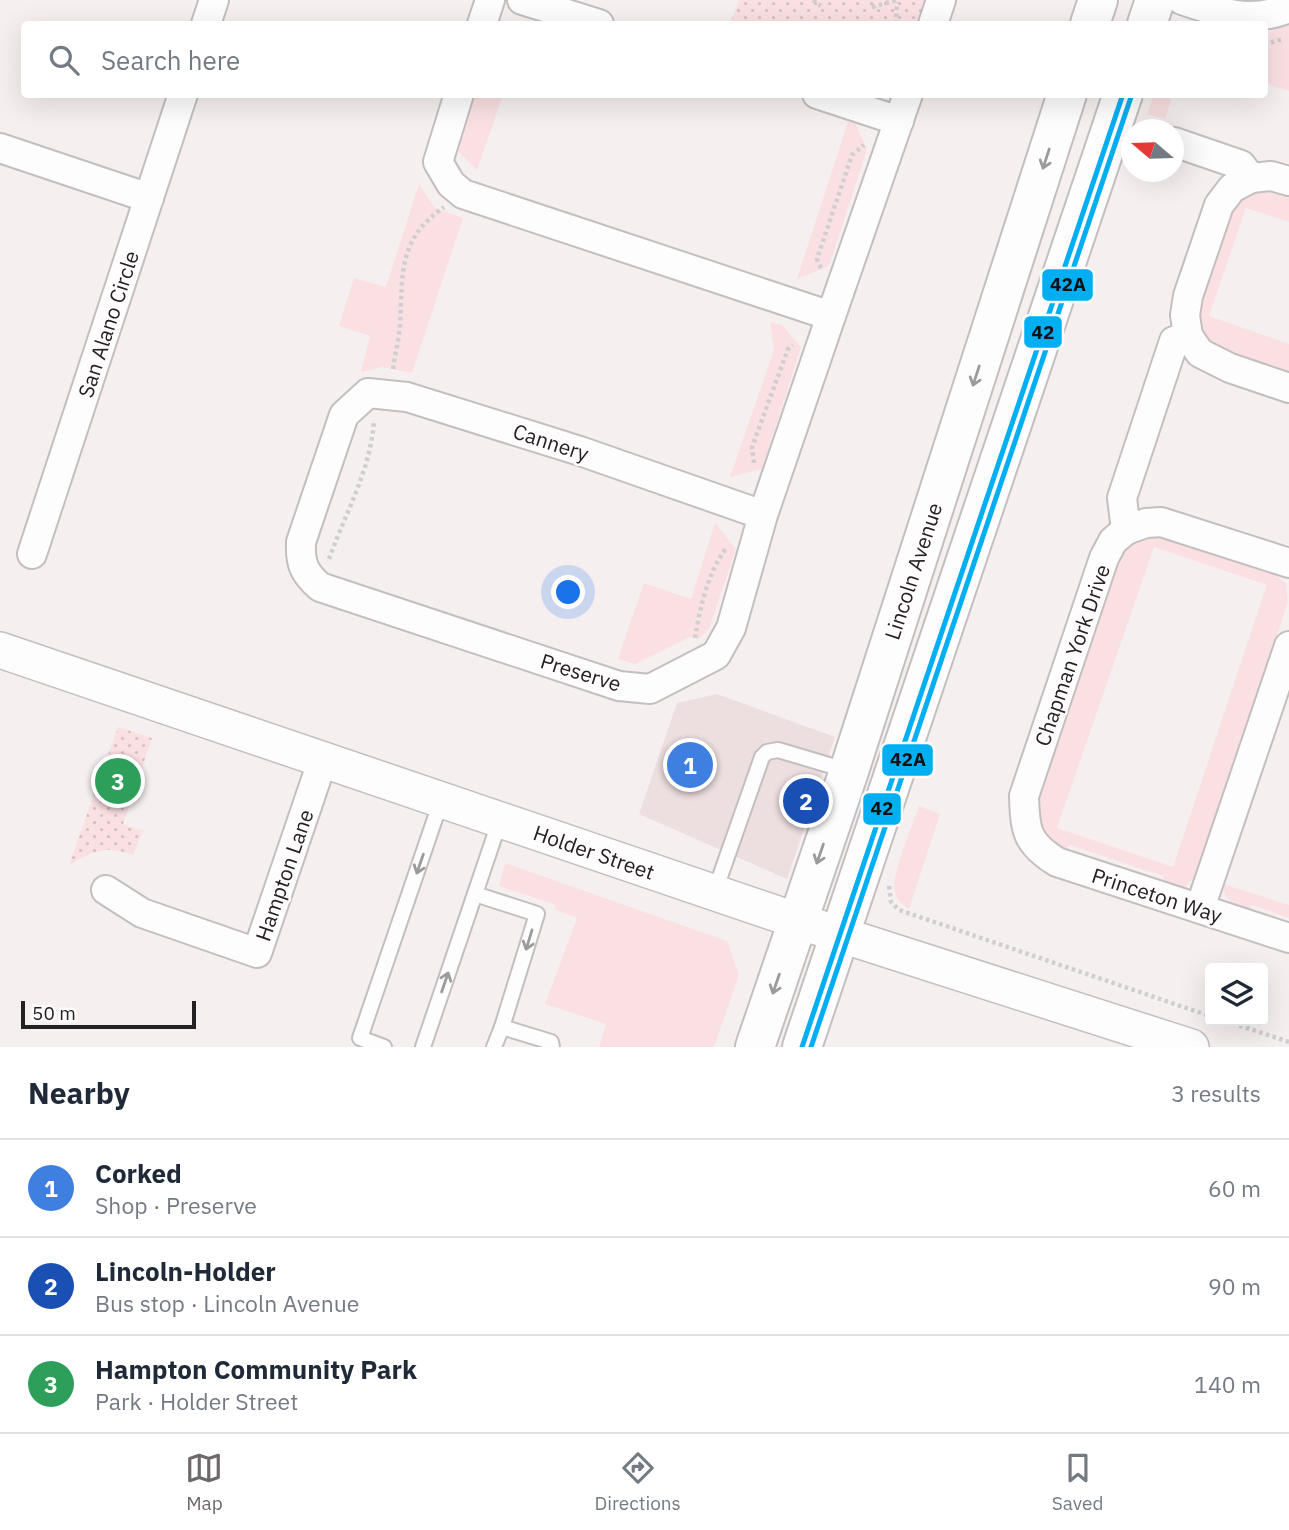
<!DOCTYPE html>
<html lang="en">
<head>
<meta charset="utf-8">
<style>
  :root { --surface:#fff; --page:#f2f2f3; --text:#1f2937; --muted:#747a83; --line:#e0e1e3; --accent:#6e6869 }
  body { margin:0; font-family:"IBM Plex Sans",sans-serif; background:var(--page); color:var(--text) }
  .controls { position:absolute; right:21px; bottom:21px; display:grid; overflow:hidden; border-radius:7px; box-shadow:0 7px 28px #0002 }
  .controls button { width:63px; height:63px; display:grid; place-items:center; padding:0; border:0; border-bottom:2px solid var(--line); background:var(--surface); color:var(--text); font:35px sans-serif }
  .compass { position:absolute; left:1121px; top:119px; width:63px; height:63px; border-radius:50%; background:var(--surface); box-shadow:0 7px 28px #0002; rotate:289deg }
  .scale { position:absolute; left:21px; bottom:18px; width:175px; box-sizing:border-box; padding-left:7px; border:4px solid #252021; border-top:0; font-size:19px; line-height:24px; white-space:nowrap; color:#252021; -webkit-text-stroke:5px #fefcfc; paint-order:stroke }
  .you { position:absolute; left:569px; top:593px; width:24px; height:24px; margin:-18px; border:5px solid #fff; border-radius:50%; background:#1a73e8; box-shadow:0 0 0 10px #1a73e833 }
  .badge { display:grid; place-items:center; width:46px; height:46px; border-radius:50%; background:var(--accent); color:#fff; font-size:23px; font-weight:700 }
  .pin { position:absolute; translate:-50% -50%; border:4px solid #fff; box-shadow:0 2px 7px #0006 }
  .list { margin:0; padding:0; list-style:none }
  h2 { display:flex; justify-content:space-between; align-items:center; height:91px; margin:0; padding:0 28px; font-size:30px }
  h2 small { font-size:23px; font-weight:400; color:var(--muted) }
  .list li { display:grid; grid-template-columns:46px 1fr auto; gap:21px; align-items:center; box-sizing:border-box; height:98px; padding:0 28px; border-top:2px solid var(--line) }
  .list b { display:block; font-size:26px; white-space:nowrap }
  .list p { margin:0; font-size:23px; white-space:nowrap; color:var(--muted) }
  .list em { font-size:23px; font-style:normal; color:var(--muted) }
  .icon { flex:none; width:38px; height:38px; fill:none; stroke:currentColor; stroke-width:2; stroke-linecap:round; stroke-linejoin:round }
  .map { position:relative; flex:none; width:1289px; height:1047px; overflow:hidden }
  .search { position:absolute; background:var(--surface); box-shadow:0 7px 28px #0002; left:21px; right:21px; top:21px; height:77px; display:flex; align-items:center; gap:18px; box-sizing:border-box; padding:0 24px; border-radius:7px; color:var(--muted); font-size:26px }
  .sheet { height:385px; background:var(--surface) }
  nav { display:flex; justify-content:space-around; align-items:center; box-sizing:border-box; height:98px; border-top:2px solid var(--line); background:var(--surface); font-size:19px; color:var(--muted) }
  nav a { display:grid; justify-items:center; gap:4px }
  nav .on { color:var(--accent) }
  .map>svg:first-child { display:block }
  .built { fill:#eddedf }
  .grass { fill:#fae0e2; fill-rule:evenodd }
  .park { fill:url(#park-dots) }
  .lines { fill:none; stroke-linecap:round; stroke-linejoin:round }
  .service-casing { stroke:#c4bfbf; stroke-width:18 }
  .minor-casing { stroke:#c4bfbf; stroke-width:32 }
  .tertiary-casing { stroke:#c4bfbf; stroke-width:38 }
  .primary-casing { stroke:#c4bfbf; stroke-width:42 }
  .path { stroke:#d0cece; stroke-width:4.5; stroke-dasharray:3.5 3.5; stroke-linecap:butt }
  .service { stroke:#fefdfd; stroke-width:14 }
  .minor { stroke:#fefdfd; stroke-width:28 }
  .tertiary { stroke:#fefdfd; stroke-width:35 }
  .primary { stroke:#fefdfd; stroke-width:38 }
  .bus-1-casing { stroke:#fefcfc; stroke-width:10 }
  .bus-2-casing { stroke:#fefcfc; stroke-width:10 }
  .bus-1 { stroke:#00aff2; stroke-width:5 }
  .bus-2 { stroke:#00aff2; stroke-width:5 }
  .oneway { stroke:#9c9a9a }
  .labels { text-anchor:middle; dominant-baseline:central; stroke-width:5; stroke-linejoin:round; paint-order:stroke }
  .street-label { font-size:21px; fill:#252021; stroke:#fefcfc }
  .line-badge { stroke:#fefcfc; stroke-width:2.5 }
  .pale-badge-label { font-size:19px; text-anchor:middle; font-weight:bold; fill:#111 }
</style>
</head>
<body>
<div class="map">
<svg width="1289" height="1047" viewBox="0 0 1289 1047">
  <defs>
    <pattern id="park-dots" width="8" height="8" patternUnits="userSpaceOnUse" patternTransform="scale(1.75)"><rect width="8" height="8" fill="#fae0e2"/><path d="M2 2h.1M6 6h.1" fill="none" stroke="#d6c0c2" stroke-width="1.8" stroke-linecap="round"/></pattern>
  </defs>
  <rect width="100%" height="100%" fill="#f6eff0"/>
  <!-- built -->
  <polygon class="built" points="717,694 835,737 787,879 639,814 677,703"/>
  <!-- grass -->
  <g class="grass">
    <polygon points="1289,22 1289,91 1265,83 1264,35"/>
    <polygon points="1154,94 1173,95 1165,118 1147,115"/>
    <polygon points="473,95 503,95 477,170 455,148"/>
    <polygon points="848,122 855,123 867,150 829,266 797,279"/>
    <polygon points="419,184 435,208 463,218 412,373 382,367 361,372 370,336 339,326 354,278 386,287"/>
    <path d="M1255 191 1289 196V222L1246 208 1209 316 1289 344V376C1264 368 1228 362 1208 344 1179 319 1219 237 1229 205Z"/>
    <polygon points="770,322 782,325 801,347 762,469 730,477 774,350"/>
    <polygon points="715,523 736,549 709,629 699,639 690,637 635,664 618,659 644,583 691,599"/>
    <path d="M1147 535H1158L1276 575 1286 584 1288 602 1199 872 1182 890 1165 887 1163 876 1070 845 1063 851C1041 839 1035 823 1035 799L1116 558 1131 542ZM1154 547 1267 585 1173 867 1057 828Z"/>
    <path d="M919 806 940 814 909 909C903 905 897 901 895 893 890 875 913 825 919 806Z"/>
    <polygon points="505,863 727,941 739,975 714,1047 599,1047 606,1024 545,1004 577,918 555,909 556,905 499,886"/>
    <polygon points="1223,884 1289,905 1289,918 1253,905 1242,912 1225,896"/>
  </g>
  <!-- park -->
  <g class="park">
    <polygon points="739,0 926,0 918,24 730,24"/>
    <path d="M118 727 152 738 123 824 143 831 133 855C104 845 95 851 69 865Z"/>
  </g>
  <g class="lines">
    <defs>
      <g id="service">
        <polyline points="715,891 762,757 767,752 778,750 849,771"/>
        <polyline points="475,894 537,914 502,1027"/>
        <polyline points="384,1047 360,1038 441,801"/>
        <polyline points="423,1047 500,820"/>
        <polyline points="494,1047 502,1027 551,1042 552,1047"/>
      </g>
      <g id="minor">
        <polyline points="522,0 599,24"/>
        <path d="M1182 0C1219 13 1251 24 1289 8"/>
        <polyline points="206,24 214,0"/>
        <polyline points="482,24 490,0"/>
        <polyline points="933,24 941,0"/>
        <polyline points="459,94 438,162 451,184 463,194 831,316 908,94"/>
        <polyline points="817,94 899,121"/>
        <polyline points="1174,142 1241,165 1251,178 1271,176 1289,181"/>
        <polyline points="0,148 149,198"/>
        <path d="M1251 178 1232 188 1219 205 1188 296 1185 315 1188 336 1174 341 1122 498 1126 530 1113 541 1104 558 1024 796C1025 830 1026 843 1057 862L1289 938"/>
        <polyline points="1188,336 1200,353 1230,368 1289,388"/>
        <path d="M763 515 580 451 407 397 368 393 344 415 301 542C300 564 304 573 320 587L619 686 650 689 716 655 731 628 763 515 831 316"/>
        <polyline points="1126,530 1146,523 1161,522 1289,563"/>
        <polyline points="32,554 183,94"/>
        <polyline points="106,890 142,913 257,953 323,759"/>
        <polyline points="1200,908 1289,646"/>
      </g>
      <polyline id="tertiary" points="0,650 798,921 1191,1047"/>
      <g id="primary">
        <polyline points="1090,24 1098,0"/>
        <polyline points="1147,24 1155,0"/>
        <polyline points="755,1047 849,771 1067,94"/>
        <polyline points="802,1047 1123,94"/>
      </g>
    </defs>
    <!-- service casing -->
    <use href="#service" class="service-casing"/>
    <!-- minor casing -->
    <use href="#minor" class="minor-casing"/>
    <!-- tertiary casing -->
    <use href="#tertiary" class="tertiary-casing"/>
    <!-- primary casing -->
    <use href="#primary" class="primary-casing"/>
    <!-- path -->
    <g class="path">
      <polyline points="813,0 821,6"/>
      <polyline points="872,7 897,0"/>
      <polyline points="896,24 897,2"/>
      <polyline points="1264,44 1284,39"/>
      <polyline points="821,268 817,259 852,155 864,145"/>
      <path d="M393 369C395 354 399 339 400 325 403 274 397 240 444 207"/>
      <polyline points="754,463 752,447 788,349 793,345"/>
      <path d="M329 559C345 514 371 469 374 421"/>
      <path d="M695 638C700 607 708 572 727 547"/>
      <polyline points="889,886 891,902 899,910 1210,1016"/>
      <polyline points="1226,1021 1289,1042"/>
    </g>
    <!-- service -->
    <use href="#service" class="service"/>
    <!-- minor -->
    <use href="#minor" class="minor"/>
    <!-- tertiary -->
    <use href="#tertiary" class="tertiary"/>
    <!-- primary -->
    <use href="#primary" class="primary"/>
    <defs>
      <polyline id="bus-1" points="802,1047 1123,94"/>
      <polyline id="bus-2" points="811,1047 1131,97"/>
    </defs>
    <!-- bus-1 casing -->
    <use href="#bus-1" class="bus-1-casing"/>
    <!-- bus-2 casing -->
    <use href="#bus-2" class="bus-2-casing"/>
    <!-- bus-1 -->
    <use href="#bus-1" class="bus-1"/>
    <!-- bus-2 -->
    <use href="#bus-2" class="bus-2"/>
  </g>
  <!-- one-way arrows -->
  <defs><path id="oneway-shaft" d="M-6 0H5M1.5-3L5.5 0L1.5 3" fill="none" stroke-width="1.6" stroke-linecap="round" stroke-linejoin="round" transform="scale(1.75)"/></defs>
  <g class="oneway">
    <use href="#oneway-shaft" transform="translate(1046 159) rotate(108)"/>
    <use href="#oneway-shaft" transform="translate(976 376) rotate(108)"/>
    <use href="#oneway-shaft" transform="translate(820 854) rotate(109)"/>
    <use href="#oneway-shaft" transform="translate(420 864) rotate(109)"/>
    <use href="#oneway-shaft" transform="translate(529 940) rotate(107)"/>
    <use href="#oneway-shaft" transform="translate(445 982) rotate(-71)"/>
    <use href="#oneway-shaft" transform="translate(776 984) rotate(109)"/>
  </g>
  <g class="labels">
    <!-- street labels -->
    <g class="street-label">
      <text transform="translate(108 324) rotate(-72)">San Alano Circle</text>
      <text transform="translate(551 442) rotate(18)">Cannery</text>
      <text transform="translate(913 571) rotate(-72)">Lincoln Avenue</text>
      <text transform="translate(1072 655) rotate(-71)">Chapman York Drive</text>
      <text transform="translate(581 672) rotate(17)">Preserve</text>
      <text transform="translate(594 852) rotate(19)">Holder Street</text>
      <text transform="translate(284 875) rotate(-71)">Hampton Lane</text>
      <text transform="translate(1157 895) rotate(18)">Princeton Way</text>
    </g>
  </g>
  <g class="line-badge">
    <rect x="1041" y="268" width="53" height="34" rx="7" fill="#00aff2"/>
    <rect x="1023" y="315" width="40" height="34" rx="7" fill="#00aff2"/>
    <rect x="881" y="743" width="53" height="34" rx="7" fill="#00aff2"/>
    <rect x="862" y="792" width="40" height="34" rx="7" fill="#00aff2"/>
  </g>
  <g class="pale-badge-label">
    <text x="1068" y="291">42A</text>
    <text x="1043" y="339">42</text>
    <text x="908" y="766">42A</text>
    <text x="882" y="815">42</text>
  </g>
</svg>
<div class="controls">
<button><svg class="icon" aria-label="layers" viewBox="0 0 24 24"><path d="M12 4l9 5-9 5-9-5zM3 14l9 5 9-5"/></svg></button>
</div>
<svg class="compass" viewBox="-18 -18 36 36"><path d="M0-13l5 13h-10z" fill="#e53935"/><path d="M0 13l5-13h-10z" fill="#747a83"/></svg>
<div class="scale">50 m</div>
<div class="you"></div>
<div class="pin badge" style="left:690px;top:765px;background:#3f7fe0">1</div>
<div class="pin badge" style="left:806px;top:801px;background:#1a4fb4">2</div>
<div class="pin badge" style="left:118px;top:781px;background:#2e9e5b">3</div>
<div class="search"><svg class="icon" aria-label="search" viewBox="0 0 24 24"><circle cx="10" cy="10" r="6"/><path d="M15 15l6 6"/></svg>Search here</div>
</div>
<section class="sheet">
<h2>Nearby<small>3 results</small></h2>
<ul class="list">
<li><span class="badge" style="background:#3f7fe0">1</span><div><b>Corked</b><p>Shop · Preserve</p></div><em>60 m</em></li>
<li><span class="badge" style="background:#1a4fb4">2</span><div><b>Lincoln-Holder</b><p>Bus stop · Lincoln Avenue</p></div><em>90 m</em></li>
<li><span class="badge" style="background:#2e9e5b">3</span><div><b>Hampton Community Park</b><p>Park · Holder Street</p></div><em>140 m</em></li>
</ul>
</section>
<nav>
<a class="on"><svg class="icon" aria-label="map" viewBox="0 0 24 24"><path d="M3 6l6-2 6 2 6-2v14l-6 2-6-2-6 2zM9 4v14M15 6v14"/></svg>Map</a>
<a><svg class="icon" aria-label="directions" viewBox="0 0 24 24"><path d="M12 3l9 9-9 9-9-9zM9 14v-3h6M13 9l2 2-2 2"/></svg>Directions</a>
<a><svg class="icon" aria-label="saved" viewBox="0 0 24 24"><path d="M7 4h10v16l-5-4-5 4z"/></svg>Saved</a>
</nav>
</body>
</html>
